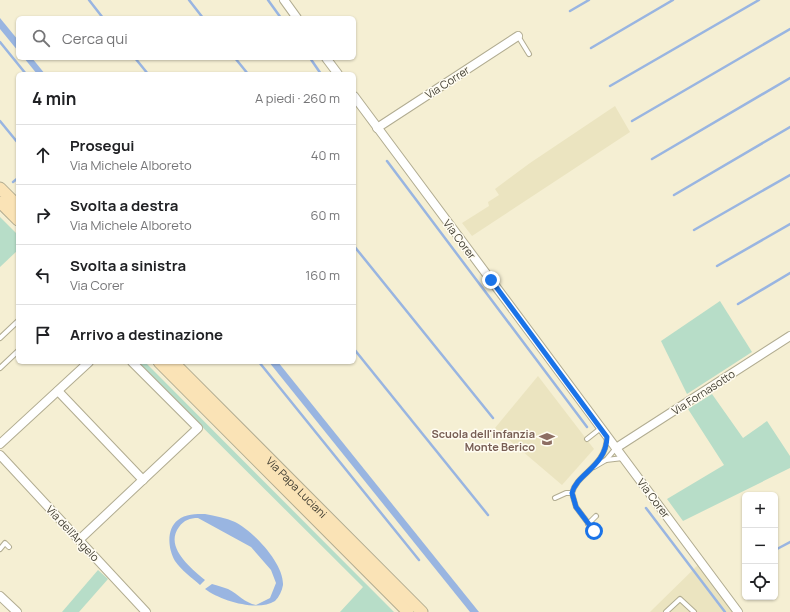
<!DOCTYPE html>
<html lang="it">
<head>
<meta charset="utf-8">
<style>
  :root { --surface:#fff; --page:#f6f6f6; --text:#202124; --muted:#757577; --line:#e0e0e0 }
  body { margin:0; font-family:Manrope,sans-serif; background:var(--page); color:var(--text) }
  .controls { position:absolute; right:12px; bottom:12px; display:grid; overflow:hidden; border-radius:6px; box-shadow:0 1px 3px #0004 }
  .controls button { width:36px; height:36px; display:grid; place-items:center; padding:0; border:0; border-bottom:1px solid var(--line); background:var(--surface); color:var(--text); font:20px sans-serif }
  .stop { position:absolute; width:12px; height:12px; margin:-9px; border:3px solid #1a73e8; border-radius:50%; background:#fff }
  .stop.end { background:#1a73e8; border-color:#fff; box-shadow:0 1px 4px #0008 }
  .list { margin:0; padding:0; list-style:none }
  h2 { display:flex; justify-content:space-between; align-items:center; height:52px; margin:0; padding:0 16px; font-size:17px }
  h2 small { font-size:13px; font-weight:400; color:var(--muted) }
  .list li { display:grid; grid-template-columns:26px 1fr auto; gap:12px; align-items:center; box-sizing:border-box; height:60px; padding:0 16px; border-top:1px solid var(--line) }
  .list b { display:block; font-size:15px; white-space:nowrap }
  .list p { margin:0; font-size:13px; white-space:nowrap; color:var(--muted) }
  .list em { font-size:13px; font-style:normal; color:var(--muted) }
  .icon { flex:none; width:22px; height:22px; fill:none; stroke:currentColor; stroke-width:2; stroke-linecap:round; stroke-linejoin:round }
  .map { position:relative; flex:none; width:790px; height:612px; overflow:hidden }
  .search { position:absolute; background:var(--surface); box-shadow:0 1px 3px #0004; left:16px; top:16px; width:340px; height:44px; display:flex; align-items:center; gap:10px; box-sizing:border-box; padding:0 14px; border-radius:6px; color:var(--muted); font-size:15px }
  .panel { position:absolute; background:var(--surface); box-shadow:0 1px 3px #0004; left:16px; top:72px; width:340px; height:292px; border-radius:6px }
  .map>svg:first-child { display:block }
  .built { fill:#ebe4c0 }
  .green { fill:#b7ddc8 }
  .water { fill:#99b5e1 }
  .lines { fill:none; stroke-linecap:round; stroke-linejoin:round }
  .stream { stroke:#99b5e1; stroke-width:2.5 }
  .service-casing { stroke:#b1ac91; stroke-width:6 }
  .minor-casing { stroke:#b1ac91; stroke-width:10 }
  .secondary-casing { stroke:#b1ac91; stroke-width:13 }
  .service { stroke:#fff; stroke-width:4 }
  .minor { stroke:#fff; stroke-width:8 }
  .secondary { stroke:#fae3b6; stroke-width:11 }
  .route { stroke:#1a73e8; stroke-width:5 }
  .labels { text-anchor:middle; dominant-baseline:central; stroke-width:3; stroke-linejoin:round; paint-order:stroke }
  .street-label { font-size:11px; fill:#403d32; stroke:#fffcf1 }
  .education-label { font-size:11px; font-weight:bold; fill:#785e54; stroke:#fffcf1; text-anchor:end }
</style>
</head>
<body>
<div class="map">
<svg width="790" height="612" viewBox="0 0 790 612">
  <rect width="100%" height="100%" fill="#f5efd3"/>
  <!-- built -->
  <g class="built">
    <polygon points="615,106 630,132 472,236 462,223 489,206 488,202 499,195 495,189 530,163"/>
    <polygon points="538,376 594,449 562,485 495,428"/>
    <polygon points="701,562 738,612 650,612"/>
  </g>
  <!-- green -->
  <g class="green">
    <polygon points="0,217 18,235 18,250 0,267"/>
    <polygon points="720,301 752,352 687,394 661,341"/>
    <polygon points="137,362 145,362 394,612 340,612 363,587"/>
    <polygon points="712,394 743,438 767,421 790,456 790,468 683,521 667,499 724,465 688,409"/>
    <polygon points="98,570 108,579 79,612 62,612"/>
  </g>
  <!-- water -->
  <g class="water">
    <polygon points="0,18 18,40 18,51 0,29"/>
    <polygon points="24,58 32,58 45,74 37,74"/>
    <polygon points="269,362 278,362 479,612 470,612"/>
    <path d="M205 514C215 516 226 518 235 522 253 531 284 563 283 585 282 591 279 597 275 601 258 612 221 601 205 589L212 584C218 586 223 587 228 589 238 594 245 603 256 605L270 598 276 583 271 570 251 547 198 518C190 518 184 520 179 527 164 547 191 568 205 580L200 585C192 578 181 570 175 561 168 549 166 529 178 520 185 514 196 514 205 514Z"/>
  </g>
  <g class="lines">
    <!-- stream -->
    <g class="stream">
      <polyline points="89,0 103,18"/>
      <polyline points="189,0 203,18"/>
      <polyline points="268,0 281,18"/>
      <polyline points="570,11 589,0"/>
      <polyline points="0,42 26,74"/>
      <polyline points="591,48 673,0"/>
      <polyline points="135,58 148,74"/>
      <polyline points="235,58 248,74"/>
      <polyline points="310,58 321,74"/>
      <polyline points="610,86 759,0"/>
      <polyline points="0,121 18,143"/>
      <polyline points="632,121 790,29"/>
      <polyline points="652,159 790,78"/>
      <polyline points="387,161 587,427"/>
      <polyline points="13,182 18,178"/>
      <polyline points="674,195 790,127"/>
      <polyline points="694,230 790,175"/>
      <polyline points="354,246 493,418"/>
      <polyline points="717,266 790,224"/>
      <polyline points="738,304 790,273"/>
      <polyline points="354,349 488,515"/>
      <polyline points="259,362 419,560"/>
      <polyline points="646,508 725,612"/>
      <polyline points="777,549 790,542"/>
    </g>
    <defs>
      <g id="service">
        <polyline points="518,36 529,54"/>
        <polyline points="0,338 18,321"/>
        <polyline points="0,368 18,351"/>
        <polyline points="587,439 601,428"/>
        <polyline points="606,460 616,448"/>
        <polyline points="594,467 606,460 623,458"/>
        <polyline points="555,498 566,493 572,493"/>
        <polyline points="588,524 596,516"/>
        <path d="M594 531 576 507 572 493C577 473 606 467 607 437"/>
        <polyline points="0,549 5,543 9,547"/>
        <polyline points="666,612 680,599 694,612"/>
      </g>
      <g id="minor">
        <polyline points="284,0 297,18"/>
        <polyline points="326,58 338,74"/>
        <polyline points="354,96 738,612"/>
        <polyline points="377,128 518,36"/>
        <polyline points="58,391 143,480"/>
        <polyline points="0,444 89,362"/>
        <polyline points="616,448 790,336"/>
        <polyline points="0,455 146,612"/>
        <polyline points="79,540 198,428 132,362"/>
        <polyline points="0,596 17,612"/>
      </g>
      <g id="secondary">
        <polyline points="0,188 18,206"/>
        <polyline points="0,202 18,220"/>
        <polyline points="159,362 408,612"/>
        <path id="s1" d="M173 362 422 612"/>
      </g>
    </defs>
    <!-- service casing -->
    <use href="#service" class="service-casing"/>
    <!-- minor casing -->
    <use href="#minor" class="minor-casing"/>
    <!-- secondary casing -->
    <use href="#secondary" class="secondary-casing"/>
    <!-- service -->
    <use href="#service" class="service"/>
    <!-- minor -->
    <use href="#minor" class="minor"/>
    <!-- secondary -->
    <use href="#secondary" class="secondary"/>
  </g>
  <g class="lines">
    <!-- route -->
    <path class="route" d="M491 280 607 437C606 467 577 473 572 493L576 507 594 531"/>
  </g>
  <!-- icons -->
  <defs>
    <symbol id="school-bare" viewBox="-9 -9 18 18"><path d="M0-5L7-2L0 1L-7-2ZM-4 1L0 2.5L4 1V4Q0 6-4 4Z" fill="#8d6e63" stroke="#fffcf1" stroke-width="2.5" paint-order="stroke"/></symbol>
  </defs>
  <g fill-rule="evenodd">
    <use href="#school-bare" x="536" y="428" width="22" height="22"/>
  </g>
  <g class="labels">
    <!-- street labels -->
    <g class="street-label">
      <text transform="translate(447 82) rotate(-33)">Via Correr</text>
      <text transform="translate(460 239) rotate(53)">Via Corer</text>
      <text transform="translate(703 392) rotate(-33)">Via Fornasotto</text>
      <text stroke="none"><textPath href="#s1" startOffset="176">Via Papa Luciani</textPath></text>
      <text transform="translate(654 498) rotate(53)">Via Corer</text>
      <text transform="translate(73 533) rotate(47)">Via dell'Angelo</text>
    </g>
    <!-- education labels -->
    <g class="education-label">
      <text x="535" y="433">Scuola dell'infanzia<tspan x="535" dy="13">Monte Berico</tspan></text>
    </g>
  </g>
</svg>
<div class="controls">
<button>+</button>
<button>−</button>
<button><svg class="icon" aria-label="locate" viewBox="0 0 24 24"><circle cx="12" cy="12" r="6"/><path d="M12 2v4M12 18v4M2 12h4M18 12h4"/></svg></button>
</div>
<div class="stop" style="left:594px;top:531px"></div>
<div class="stop end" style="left:491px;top:280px"></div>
<div class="search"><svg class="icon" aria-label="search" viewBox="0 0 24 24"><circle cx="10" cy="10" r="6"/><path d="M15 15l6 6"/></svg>Cerca qui</div>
<section class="panel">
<h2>4 min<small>A piedi · 260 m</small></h2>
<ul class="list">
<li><svg class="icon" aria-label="ahead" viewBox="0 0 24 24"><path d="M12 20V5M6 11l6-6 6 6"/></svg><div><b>Prosegui</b><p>Via Michele Alboreto</p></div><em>40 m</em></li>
<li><svg class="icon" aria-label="right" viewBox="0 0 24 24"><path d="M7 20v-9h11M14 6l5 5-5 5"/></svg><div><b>Svolta a destra</b><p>Via Michele Alboreto</p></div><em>60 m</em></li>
<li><svg class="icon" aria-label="left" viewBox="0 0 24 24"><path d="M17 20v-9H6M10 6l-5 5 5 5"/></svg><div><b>Svolta a sinistra</b><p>Via Corer</p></div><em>160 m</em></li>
<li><svg class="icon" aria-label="arrive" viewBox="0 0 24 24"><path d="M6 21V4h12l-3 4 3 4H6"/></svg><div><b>Arrivo a destinazione</b></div></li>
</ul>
</section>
</div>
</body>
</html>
